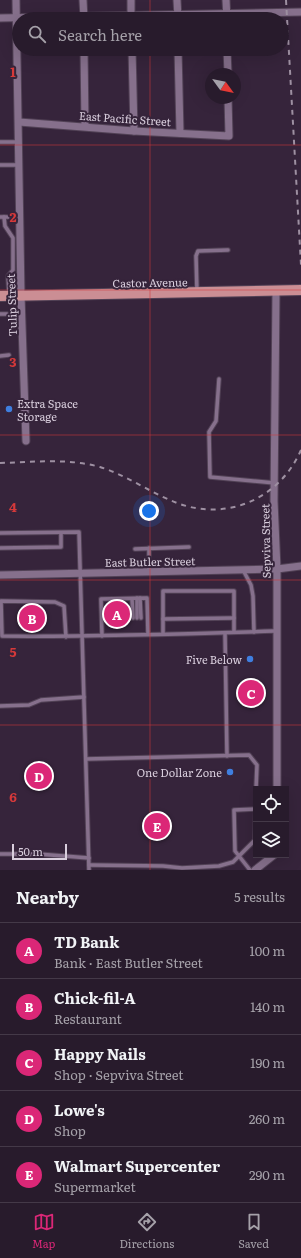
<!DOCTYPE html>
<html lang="en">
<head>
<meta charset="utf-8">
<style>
  :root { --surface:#281b2c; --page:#302434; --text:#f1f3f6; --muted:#a5a1a9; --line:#443948; --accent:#db2777 }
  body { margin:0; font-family:Literata,serif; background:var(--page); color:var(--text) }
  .controls { position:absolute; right:12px; bottom:12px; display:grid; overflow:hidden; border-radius:0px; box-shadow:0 4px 16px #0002 }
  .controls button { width:36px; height:36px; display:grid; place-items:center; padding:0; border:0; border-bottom:1px solid var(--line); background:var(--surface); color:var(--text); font:20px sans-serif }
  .compass { position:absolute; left:205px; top:68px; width:36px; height:36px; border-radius:50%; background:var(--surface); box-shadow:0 4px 16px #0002; rotate:123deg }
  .scale { position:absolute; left:12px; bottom:10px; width:55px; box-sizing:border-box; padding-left:4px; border:2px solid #d9cedd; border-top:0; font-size:11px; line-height:14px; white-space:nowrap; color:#d9cedd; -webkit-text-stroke:3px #36243b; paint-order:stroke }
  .you { position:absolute; left:149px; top:511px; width:14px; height:14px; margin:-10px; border:3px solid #fff; border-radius:50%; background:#1a73e8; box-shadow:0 0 0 6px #1a73e833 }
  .badge { display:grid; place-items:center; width:26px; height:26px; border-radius:50%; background:var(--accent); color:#fff; font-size:13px; font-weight:700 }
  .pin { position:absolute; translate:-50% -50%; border:2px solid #fff; box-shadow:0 1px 4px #0006 }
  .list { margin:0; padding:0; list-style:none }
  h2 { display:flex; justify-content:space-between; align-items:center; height:52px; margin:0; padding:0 16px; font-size:17px }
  h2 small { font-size:13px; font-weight:400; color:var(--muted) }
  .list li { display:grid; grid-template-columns:26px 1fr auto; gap:12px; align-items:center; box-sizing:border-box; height:56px; padding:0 16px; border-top:1px solid var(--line) }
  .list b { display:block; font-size:15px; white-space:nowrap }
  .list p { margin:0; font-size:13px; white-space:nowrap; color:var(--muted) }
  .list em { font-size:13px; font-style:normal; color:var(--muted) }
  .icon { flex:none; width:22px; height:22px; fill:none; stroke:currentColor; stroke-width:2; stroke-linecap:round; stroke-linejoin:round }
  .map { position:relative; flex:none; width:301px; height:870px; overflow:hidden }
  .search { position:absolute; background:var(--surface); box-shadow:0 4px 16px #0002; left:12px; right:12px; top:12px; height:44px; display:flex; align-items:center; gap:10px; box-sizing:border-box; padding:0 14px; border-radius:22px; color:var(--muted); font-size:15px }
  .sheet { height:332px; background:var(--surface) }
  nav { display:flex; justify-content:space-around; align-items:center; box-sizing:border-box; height:56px; border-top:1px solid var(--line); background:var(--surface); font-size:11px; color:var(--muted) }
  nav a { display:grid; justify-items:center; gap:2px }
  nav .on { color:var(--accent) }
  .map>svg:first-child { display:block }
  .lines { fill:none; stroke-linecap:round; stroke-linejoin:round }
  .service-casing { stroke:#524256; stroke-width:5.5 }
  .minor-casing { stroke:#524256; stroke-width:9 }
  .primary-casing { stroke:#524256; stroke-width:12 }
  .service { stroke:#86708c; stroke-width:3.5 }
  .minor { stroke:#86708c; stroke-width:7 }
  .primary { stroke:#cb8e94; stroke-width:10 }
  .rail { stroke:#9e90a2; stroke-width:2; stroke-dasharray:5 5; stroke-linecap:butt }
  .grid { fill:none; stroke:#d6393a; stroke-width:1; stroke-opacity:0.55 }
  .shop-dot { fill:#3f7fe0; stroke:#36243b; stroke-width:1.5 }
  .labels { text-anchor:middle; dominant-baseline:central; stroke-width:4; stroke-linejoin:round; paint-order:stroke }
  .street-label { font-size:11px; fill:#d9cedd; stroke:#36243b }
  .poi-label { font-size:11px; fill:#d9cedd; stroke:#36243b; text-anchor:end }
  .grid-label { font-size:13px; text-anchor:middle; font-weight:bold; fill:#d6393a; stroke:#36243b; stroke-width:4; stroke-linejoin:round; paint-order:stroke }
</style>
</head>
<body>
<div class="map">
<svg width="301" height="870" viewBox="0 0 301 870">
  <rect width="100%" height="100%" fill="#36243b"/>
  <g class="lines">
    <defs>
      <g id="service">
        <polyline points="0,142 19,142"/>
        <polyline points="0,165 18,165"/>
        <polyline points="0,217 20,217"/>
        <polyline points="4,217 5,226 13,238 13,270 8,276 9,294"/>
        <polyline points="197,292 196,256 198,251 228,250"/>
        <polyline points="0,314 7,314"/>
        <polyline points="0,356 9,355"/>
        <polyline points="219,379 216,421 209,432 210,477 275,483"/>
        <polyline points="0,533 79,532 89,870"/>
        <polyline points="0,548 61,547 61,533"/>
        <polyline points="149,548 149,572"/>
        <polyline points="135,549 189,547"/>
        <polyline points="243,570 251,585 253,596 254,632"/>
        <polyline points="137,598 137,618"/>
        <polyline points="140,598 141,618"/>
        <polyline points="132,599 133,618"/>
        <polyline points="163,619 234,618"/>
        <polyline points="225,633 227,756"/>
        <polyline points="163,634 163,591 234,591 234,632"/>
        <polyline points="102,636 101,599 147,598 148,634"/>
        <path d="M66 637 64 606 55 602 1 601 2 636C94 637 185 634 277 631"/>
        <polyline points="0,706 29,705 41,700 84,697"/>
        <polyline points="86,759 249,755 257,765 256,789"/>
        <polyline points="0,854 38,854 89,858"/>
        <polyline points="89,865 163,866 182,868 219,866 233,862 239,856 235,851 234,810 256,809"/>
        <polyline points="250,870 239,856 255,840 256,796"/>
      </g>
      <g id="minor">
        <polyline points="16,0 21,296 26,441"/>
        <polyline points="83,0 84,19"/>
        <polyline points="131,0 131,19"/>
        <polyline points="177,0 178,18"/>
        <polyline points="226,0 227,19"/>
        <polyline points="0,18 301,12"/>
        <polyline points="84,49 85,126"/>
        <polyline points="132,49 134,131"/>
        <polyline points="178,49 180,133"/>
        <polyline points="227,49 228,74"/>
        <polyline points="19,122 134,131 229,136 228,98"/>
        <polyline points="276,292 274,501 277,569 277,789"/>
        <polyline points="0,575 277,569 301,566"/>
        <polyline points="255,870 274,855"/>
      </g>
      <polyline id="primary" points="0,296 301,290"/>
    </defs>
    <!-- service casing -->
    <use href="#service" class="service-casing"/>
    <!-- minor casing -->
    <use href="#minor" class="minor-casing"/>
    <!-- primary casing -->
    <use href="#primary" class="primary-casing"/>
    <!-- service -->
    <use href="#service" class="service"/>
    <!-- minor -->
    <use href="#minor" class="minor"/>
    <!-- primary -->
    <use href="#primary" class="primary"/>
    <!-- rail -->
    <g class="rail">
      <polyline points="286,0 301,265"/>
      <path d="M0 463C33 462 68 458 100 467 126 475 151 493 177 503 228 522 280 498 301 450"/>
    </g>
  </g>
  <!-- grid -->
  <path class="grid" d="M150 0V19M150 49V870M0 145H301M0 290H301M0 435H301M0 580H301M0 725H301"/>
  <!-- markers -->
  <g class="shop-dot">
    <circle cx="9" cy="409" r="4"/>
    <circle cx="250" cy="659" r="4"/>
    <circle cx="230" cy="772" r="4"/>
  </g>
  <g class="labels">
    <!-- street labels -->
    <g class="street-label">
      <text transform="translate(125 118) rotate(4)">East Pacific Street</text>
      <text transform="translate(150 282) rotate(-1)">Castor Avenue</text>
      <text transform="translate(11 305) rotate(-92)">Tulip Street</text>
      <text transform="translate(265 541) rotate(-91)">Sepviva Street</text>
      <text transform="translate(150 561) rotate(-1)">East Butler Street</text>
    </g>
    <!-- poi labels -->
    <g class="poi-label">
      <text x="17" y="403" text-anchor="start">Extra Space<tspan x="17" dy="13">Storage</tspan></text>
      <text x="242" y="659">Five Below</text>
      <text x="222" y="772">One Dollar Zone</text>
    </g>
  </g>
  <g class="grid-label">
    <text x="13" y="77">1</text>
    <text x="13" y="222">2</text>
    <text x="13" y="367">3</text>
    <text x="13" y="512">4</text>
    <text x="13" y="657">5</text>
    <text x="13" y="802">6</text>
  </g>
</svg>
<div class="controls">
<button><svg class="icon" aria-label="locate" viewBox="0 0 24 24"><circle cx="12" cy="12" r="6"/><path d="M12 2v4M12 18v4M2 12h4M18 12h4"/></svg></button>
<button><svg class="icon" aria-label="layers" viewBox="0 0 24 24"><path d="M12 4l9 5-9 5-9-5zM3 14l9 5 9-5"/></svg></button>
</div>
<svg class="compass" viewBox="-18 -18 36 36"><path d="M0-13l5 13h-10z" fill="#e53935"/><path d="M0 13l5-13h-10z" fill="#a5a1a9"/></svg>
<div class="scale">50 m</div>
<div class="you"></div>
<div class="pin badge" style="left:117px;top:614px">A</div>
<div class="pin badge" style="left:32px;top:618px">B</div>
<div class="pin badge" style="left:251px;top:693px">C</div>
<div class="pin badge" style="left:39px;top:776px">D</div>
<div class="pin badge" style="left:157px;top:826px">E</div>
<div class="search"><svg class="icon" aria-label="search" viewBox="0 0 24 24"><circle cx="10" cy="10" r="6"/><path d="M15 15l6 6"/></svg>Search here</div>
</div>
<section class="sheet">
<h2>Nearby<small>5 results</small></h2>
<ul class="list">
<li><span class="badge">A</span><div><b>TD Bank</b><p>Bank · East Butler Street</p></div><em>100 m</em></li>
<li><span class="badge">B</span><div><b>Chick-fil-A</b><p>Restaurant</p></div><em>140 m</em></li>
<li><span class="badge">C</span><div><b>Happy Nails</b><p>Shop · Sepviva Street</p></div><em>190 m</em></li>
<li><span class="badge">D</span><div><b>Lowe's</b><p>Shop</p></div><em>260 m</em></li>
<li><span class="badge">E</span><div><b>Walmart Supercenter</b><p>Supermarket</p></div><em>290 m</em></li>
</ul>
</section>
<nav>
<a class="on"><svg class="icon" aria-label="map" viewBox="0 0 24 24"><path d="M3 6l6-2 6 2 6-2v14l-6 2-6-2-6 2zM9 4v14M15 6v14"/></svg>Map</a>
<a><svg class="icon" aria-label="directions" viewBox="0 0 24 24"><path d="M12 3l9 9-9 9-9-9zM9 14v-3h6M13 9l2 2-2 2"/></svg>Directions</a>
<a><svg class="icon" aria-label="saved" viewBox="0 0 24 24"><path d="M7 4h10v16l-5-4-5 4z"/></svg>Saved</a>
</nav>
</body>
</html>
